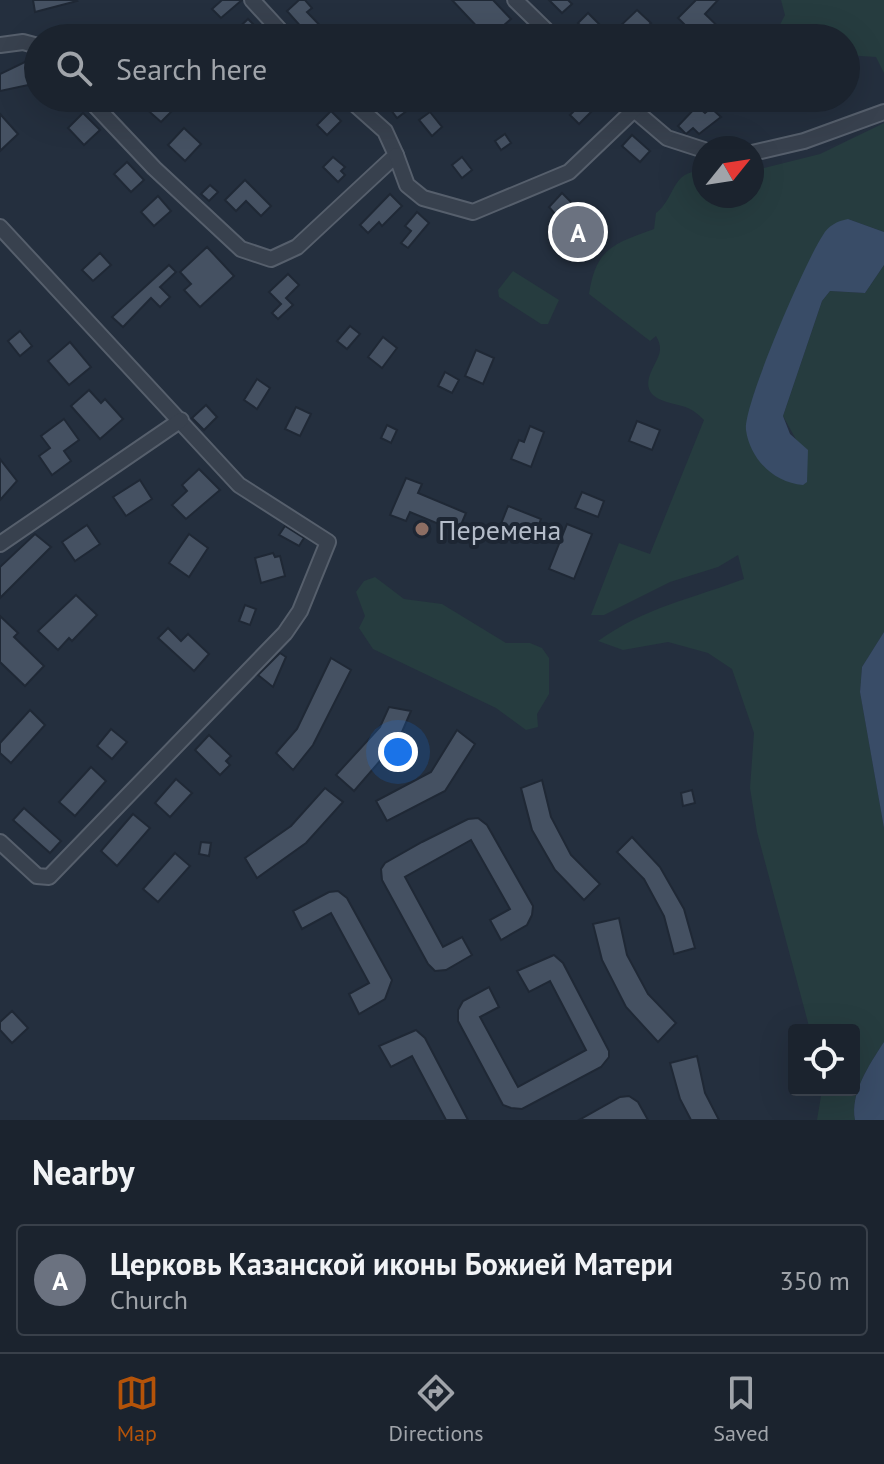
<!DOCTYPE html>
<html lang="en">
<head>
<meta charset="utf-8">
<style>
  :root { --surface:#1b232e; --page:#282f3a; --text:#f1f3f6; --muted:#a0a4aa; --line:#39404a; --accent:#b45309 }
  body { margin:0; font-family:"PT Sans",sans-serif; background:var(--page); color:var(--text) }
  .controls { position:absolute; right:24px; bottom:24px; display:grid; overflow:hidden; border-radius:8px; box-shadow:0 8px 32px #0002 }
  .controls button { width:72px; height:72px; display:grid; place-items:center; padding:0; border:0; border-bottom:2px solid var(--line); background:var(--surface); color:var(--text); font:40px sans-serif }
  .compass { position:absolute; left:692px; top:136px; width:72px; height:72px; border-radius:50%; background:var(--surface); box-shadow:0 8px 32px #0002; rotate:60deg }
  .you { position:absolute; left:398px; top:752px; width:28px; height:28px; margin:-20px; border:6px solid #fff; border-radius:50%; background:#1a73e8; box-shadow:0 0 0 12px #1a73e833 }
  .badge { display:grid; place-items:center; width:52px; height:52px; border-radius:50%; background:var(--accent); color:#fff; font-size:26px; font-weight:700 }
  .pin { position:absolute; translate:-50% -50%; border:4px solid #fff; box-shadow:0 2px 8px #0006 }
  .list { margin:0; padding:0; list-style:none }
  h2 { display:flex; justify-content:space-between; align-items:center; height:104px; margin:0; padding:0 32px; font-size:34px }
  h2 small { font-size:26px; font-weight:400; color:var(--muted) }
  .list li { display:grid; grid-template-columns:52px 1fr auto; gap:24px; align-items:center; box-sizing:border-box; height:112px; margin:0 16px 16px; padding:0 16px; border:2px solid var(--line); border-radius:8px }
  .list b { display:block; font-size:30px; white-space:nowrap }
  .list p { margin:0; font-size:26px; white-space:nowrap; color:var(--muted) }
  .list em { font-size:26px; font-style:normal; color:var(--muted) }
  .icon { flex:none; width:44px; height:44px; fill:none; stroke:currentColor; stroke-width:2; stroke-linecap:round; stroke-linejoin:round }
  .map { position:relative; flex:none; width:884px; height:1120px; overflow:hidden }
  .search { position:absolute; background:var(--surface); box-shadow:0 8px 32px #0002; left:24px; right:24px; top:24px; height:88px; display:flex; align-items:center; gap:20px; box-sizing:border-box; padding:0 28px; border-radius:44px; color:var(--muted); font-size:30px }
  .sheet { height:232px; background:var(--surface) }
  nav { display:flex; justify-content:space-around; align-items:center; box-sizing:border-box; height:112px; border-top:2px solid var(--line); background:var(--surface); font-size:22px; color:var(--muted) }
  nav a { display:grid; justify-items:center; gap:4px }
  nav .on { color:var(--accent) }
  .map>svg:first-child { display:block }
  .green { fill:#263c3f }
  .water { fill:#394c67 }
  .building { fill:#455162; stroke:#1f2835; stroke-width:2 }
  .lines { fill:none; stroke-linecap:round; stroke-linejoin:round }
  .minor-casing { stroke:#565f6c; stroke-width:18 }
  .minor { stroke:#38414e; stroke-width:14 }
  .education-dot { fill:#8d6e63; stroke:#1d2633; stroke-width:3 }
  .labels { text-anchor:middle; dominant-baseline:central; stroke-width:8; stroke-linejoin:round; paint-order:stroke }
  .poi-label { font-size:28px; fill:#b4bcc9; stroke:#1d2633; text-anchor:start }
</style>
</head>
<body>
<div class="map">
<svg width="884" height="1120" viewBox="0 0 884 1120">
  <rect width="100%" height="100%" fill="#242f3e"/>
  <!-- green -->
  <g class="green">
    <polygon points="781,0 884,0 884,73 876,57 846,55 846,38 773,38 785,15"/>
    <path d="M884 123V232L848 219 754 393 798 443 783 416 822 301 830 291 865 293 884 265V632L862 667 860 692 884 828V1042C869 1065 850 1093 855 1120H817L822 1090H854V1030H810L757 832 750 788 754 733 732 669 708 653 668 642 623 650 598 641C646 607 691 599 744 579L738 555 718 567 670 582 604 615H591L619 543 650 554 704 420C698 414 691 408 682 406 664 401 640 398 651 372 657 358 665 351 656 336L650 341 589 294C596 248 613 244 654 229L656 213C676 198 671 169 704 171V196H752V171L820 154Z"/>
    <polygon points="513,271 559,300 548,324 541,324 499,297 498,290"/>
    <polygon points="375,577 404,599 442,604 506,643 530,643 542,648 549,658 549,694 537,714 538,727 526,730 496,708 373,649 359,628 365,616 356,592 364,581"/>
  </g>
  <!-- water -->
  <g class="water">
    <path d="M848 219 884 232V265L865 293 830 291 822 301 783 416 790 434 808 450 807 482 803 485C774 483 750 459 746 430 743 405 806 260 823 235 828 226 837 221 848 219Z"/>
    <polygon points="884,632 884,828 860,692 862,667"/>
    <path d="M884 1042V1120H855C850 1093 869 1065 884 1042Z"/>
  </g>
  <!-- building -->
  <g class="building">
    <polygon points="33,0 76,0 77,1 35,12"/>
    <polygon points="222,0 242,0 221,18 212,9"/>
    <polygon points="299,0 305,0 312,8 307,12 332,38 311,38 287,11"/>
    <polygon points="452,0 493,0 511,19 495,33 490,27 483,33"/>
    <polygon points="549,0 568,0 572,4 562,13"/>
    <polygon points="696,0 718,0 705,14 730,38 698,38 678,18"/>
    <polygon points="637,10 651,23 636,38 623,38 616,30"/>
    <polygon points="588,13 600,25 590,35 578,23"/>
    <polygon points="248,19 258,29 249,38 228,38"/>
    <polygon points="351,27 361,38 339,38"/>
    <polygon points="29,60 38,69 38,90 28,85 0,91 0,74"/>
    <polygon points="151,98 158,98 172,111 161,122 143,106"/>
    <polygon points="587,98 596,107 579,124 570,115"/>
    <polygon points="402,102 408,110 397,118 391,110"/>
    <polygon points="697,106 705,113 711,108 721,117 699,134 693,128 686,134 678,126"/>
    <polygon points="331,111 341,121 327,135 317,125"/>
    <polygon points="430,112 442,127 432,136 419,120"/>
    <polygon points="83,113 100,130 84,145 68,128"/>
    <polygon points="0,114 18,134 0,151"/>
    <polygon points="184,128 201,144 185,161 168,145"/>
    <polygon points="505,134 511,143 501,150 495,141"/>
    <polygon points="632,135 650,151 640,162 622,146"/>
    <polygon points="333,157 345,167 341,171 345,175 338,182 323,167"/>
    <polygon points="462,157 472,170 462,178 452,165"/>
    <polygon points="127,162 144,180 131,192 114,174"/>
    <polygon points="245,180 271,206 261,216 246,201 236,211 225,200"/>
    <polygon points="210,185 218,192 209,201 201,194"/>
    <polygon points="562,193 573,204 566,211 590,234 581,244 549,207"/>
    <polygon points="390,194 402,206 382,226 379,222 368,233 360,225"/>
    <polygon points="158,196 171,211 154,226 141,212"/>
    <polygon points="417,212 429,223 408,248 401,243 411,231 405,226"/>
    <polygon points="207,247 234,276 200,307 184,290 191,284 180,272"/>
    <polygon points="100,253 111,265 93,281 82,270"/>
    <polygon points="169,265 176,272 160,287 170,297 160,307 151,298 123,327 112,317"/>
    <polygon points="288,274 299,285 286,298 293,305 278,319 272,313 281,304 269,292"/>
    <polygon points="350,326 360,334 347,349 337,341"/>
    <polygon points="20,331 32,346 20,356 8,341"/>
    <polygon points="383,337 397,348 382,368 368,357"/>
    <polygon points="70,342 91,367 69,385 48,361"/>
    <polygon points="476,350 494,358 483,384 465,376"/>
    <polygon points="445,372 459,380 452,393 438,386"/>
    <polygon points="257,379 270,388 257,409 244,400"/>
    <polygon points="89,390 101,403 105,399 123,419 100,439 71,406"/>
    <polygon points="206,405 217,417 204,430 192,418"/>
    <polygon points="296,407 311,414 300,436 285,429"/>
    <polygon points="64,419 79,440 64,451 71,461 52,475 39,456 50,448 41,436"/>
    <polygon points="637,421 660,430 652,450 629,441"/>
    <polygon points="387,425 397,430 391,443 381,438"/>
    <polygon points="530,426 544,432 531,467 511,459 519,440 524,442"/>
    <polygon points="0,459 17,481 0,500"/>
    <polygon points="199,469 220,490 186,519 172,505 187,491 182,485"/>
    <polygon points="406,478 422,484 418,493 466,513 458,532 410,512 406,521 390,515"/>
    <polygon points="140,480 152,499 126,516 113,497"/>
    <polygon points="582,492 604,501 598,517 575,508"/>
    <polygon points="508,506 541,519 534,538 501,524"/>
    <polygon points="567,524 592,534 574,579 549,569"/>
    <polygon points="87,525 100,544 75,561 62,542"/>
    <polygon points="285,526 304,538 299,546 279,535"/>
    <polygon points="35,534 51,547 0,598 0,567"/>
    <polygon points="189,534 208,548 189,577 169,563"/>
    <polygon points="273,553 275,557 280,556 285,576 261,583 255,558"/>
    <polygon points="76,595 97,615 72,641 69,638 58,650 38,631"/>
    <polygon points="245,605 256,609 250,625 239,621"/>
    <polygon points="0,616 18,633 14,637 44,666 25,686 0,662"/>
    <polygon points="168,628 181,641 188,634 209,654 194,671 158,638"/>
    <polygon points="280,653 286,657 273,687 258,675"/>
    <polygon points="331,658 351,670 313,745 293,770 276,753 297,729"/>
    <polygon points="389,707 411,711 399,739 354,791 336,775 380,727"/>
    <polygon points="30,710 45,725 11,763 0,753 0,743"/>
    <polygon points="111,729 127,742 112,759 97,746"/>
    <polygon points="457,730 475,744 445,791 387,821 376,801 431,772"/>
    <polygon points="209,735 231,756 226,761 230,765 220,775 195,750"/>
    <polygon points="91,767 106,781 75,816 59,802"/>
    <polygon points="176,779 192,793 170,817 155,803"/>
    <polygon points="542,780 551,817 571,855 600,884 584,900 555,870 532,830 521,788"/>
    <polygon points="325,788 343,802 306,843 257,878 245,858 291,826"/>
    <polygon points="692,790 695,803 683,806 681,793"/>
    <polygon points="24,808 61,841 50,853 13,820"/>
    <polygon points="133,814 150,828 117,866 101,851"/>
    <polygon points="478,818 487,825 533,906 532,915 527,925 501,940 490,920 510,909 471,840 405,877 443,947 462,937 472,955 446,970 435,971 428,964 382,880 381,869 385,863 422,842 468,819"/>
    <polygon points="632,837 660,867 684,909 695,948 674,954 664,916 644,879 617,852"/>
    <polygon points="201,842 211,843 209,856 199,854"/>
    <polygon points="175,853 190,866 158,902 143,889"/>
    <polygon points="338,891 347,898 392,980 385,999 359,1014 349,994 369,983 331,913 302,929 293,911 329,892"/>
    <polygon points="619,918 627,955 648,994 676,1023 658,1042 626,1007 602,960 593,924"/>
    <polygon points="554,955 563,963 609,1051 609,1057 601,1067 522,1109 511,1108 503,1105 458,1021 458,1010 463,1001 489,987 499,1007 480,1017 518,1087 586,1050 550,981 529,992 517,971"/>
    <polygon points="12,1011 28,1028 12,1043 0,1030 0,1022"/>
    <polygon points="416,1030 425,1038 468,1120 446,1120 412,1056 391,1067 379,1046"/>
    <polygon points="697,1056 705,1093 719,1120 691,1120 680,1099 670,1063"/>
    <polygon points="629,1096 638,1102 648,1120 579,1120 620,1097"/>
  </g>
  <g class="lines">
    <defs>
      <g id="minor">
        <polyline points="252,0 287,38"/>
        <polyline points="515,0 554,38"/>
        <polyline points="0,45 23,42 38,46"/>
        <polyline points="88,98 154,168 241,249 271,259 297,247 396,155 385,131 348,98"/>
        <polyline points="620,98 667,138 704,150"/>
        <polyline points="752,153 804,141 884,112"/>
        <polyline points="396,155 407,185 423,198 473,212 569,172 634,110"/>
        <polyline points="0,227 239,485 328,542 300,611 285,633 49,877 37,876 0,842"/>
        <polyline points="0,544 181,420"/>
      </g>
    </defs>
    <!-- minor casing -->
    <use href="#minor" class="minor-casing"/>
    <!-- minor -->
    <use href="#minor" class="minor"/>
  </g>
  <!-- markers -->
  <circle class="education-dot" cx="422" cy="529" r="8"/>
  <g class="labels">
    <!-- poi labels -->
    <g class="poi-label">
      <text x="438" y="529">Перемена</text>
    </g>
  </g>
</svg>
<div class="controls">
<button><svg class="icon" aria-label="locate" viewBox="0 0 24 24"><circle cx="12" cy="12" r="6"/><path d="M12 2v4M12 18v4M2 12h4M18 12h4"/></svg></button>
</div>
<svg class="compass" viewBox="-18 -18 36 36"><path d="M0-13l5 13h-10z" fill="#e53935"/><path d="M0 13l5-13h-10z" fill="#a0a4aa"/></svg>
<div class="you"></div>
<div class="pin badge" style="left:578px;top:232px;background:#6b7280">A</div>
<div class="search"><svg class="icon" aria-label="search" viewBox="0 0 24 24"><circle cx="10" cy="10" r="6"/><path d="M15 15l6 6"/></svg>Search here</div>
</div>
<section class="sheet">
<h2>Nearby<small></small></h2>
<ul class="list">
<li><span class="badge" style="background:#6b7280">A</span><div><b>Церковь Казанской иконы Божией Матери</b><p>Church</p></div><em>350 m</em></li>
</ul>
</section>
<nav>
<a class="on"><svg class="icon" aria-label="map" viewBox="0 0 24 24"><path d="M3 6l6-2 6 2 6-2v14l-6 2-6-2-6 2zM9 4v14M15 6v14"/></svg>Map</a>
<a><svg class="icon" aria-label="directions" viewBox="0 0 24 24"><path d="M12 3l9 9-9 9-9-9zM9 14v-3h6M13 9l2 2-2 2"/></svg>Directions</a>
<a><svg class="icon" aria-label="saved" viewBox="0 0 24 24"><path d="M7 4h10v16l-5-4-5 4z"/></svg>Saved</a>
</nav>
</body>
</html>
